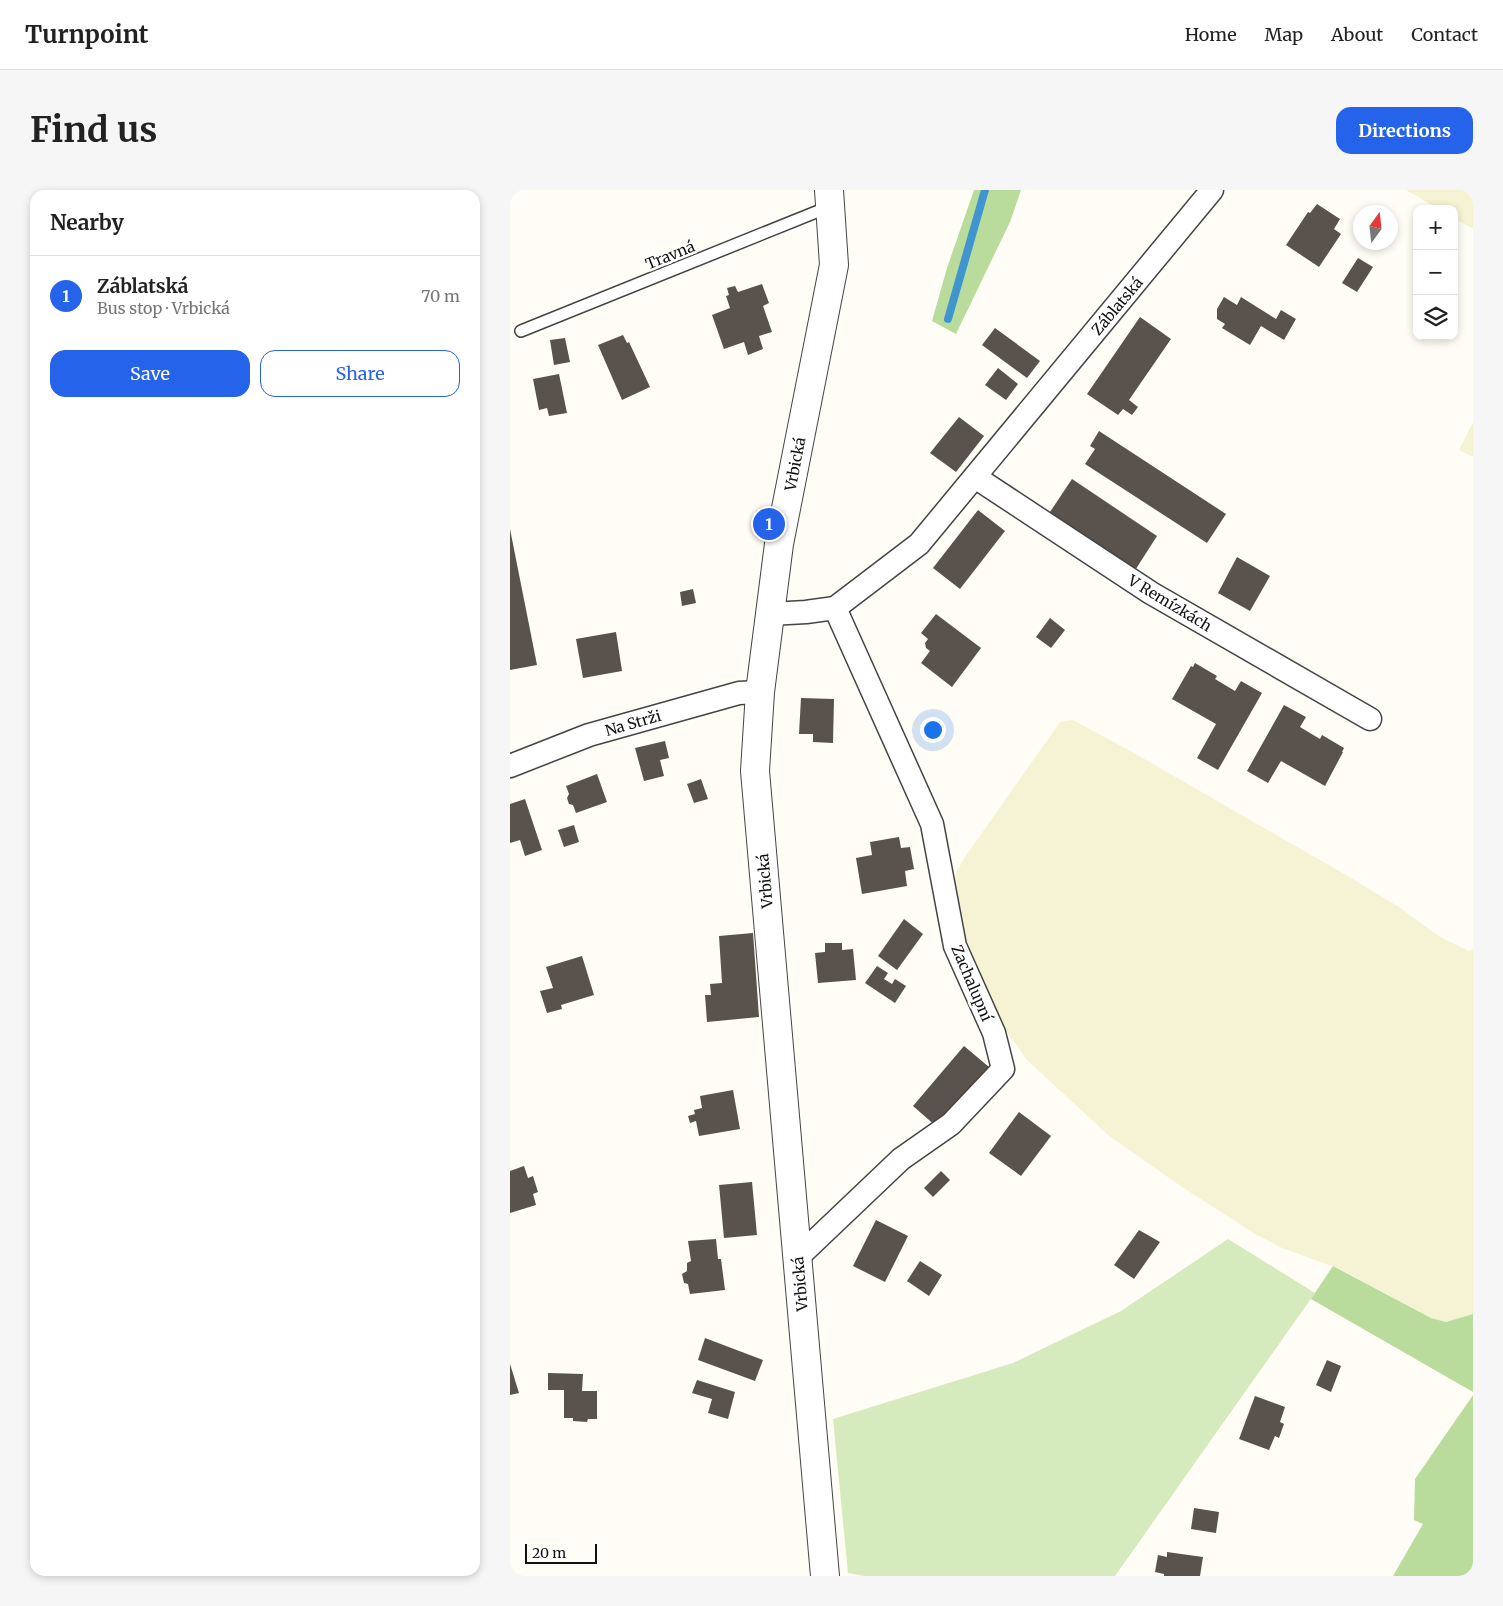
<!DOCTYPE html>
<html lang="en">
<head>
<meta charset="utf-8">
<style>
  :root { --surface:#fff; --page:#f6f6f6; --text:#222; --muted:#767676; --line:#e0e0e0; --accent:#2563eb }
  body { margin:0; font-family:Merriweather,serif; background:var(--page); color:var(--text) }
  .controls { position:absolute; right:15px; top:15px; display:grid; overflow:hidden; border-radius:10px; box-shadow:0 2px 8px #0003 }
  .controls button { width:45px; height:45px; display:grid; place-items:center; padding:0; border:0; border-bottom:1px solid var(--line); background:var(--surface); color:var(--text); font:25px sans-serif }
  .compass { position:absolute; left:843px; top:15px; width:45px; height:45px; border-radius:50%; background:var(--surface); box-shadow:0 2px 8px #0003; rotate:15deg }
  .scale { position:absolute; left:15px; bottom:12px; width:72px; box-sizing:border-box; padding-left:5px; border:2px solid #111; border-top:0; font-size:14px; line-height:18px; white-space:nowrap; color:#111; -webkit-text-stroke:4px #fff; paint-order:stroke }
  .you { position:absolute; left:422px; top:539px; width:18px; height:18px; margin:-12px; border:4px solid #fff; border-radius:50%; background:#1a73e8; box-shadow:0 0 0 8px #1a73e833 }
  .badge { display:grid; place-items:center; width:32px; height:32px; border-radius:50%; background:var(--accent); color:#fff; font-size:16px; font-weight:700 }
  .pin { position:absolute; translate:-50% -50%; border:2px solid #fff; box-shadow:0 1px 5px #0006 }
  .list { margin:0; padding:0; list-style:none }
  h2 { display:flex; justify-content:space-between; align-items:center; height:65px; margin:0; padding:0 20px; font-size:21px }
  h2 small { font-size:16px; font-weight:400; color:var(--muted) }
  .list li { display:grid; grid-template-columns:32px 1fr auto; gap:15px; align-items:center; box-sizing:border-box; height:80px; padding:0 20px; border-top:1px solid var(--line) }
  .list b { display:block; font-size:19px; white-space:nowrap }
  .list p { margin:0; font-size:16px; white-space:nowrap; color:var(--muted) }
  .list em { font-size:16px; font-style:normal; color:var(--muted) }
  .actions { display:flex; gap:10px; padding:15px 20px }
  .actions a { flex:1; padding:11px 0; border:1px solid var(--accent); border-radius:15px; text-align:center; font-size:18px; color:var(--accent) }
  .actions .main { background:var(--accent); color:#fff }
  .icon { flex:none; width:28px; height:28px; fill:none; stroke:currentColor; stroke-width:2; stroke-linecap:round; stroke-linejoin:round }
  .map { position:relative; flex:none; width:963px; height:1386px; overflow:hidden; border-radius:15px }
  header { display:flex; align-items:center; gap:30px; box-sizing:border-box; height:70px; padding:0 25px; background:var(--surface); border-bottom:1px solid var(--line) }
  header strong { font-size:24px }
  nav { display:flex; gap:28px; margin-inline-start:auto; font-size:18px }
  .intro { display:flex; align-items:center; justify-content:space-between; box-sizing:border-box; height:120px; padding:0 30px }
  h1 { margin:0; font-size:35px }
  .button { padding:12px 22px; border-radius:15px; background:var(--accent); color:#fff; font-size:18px; font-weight:700 }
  main { display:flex; gap:30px; padding:0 30px }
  aside { flex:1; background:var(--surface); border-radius:15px; box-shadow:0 2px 8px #0003 }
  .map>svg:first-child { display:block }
  .farmland { fill:#f6f3d4 }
  .green { fill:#d5ebbd }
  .forest { fill:#b9dc9c }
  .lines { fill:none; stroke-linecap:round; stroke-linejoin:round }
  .stream { stroke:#3f96cf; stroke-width:8 }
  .building { fill:#5a524d }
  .service-casing { stroke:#444; stroke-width:14 }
  .minor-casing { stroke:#444; stroke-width:25 }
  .tertiary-casing { stroke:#444; stroke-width:30 }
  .service { stroke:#fff; stroke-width:11 }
  .minor { stroke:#fff; stroke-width:22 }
  .tertiary { stroke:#fff; stroke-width:28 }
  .labels { text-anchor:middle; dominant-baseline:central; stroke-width:5; stroke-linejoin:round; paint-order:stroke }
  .street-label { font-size:15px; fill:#111; stroke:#fff }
</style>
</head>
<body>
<header>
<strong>Turnpoint</strong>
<nav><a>Home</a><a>Map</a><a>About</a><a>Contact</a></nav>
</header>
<div class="intro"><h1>Find us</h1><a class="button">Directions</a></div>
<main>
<aside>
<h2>Nearby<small></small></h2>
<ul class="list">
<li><span class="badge">1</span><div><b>Záblatská</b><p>Bus stop · Vrbická</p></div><em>70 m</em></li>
</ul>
<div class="actions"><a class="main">Save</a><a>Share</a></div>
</aside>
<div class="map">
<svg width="963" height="1386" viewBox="0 0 963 1386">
  <rect width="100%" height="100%" fill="#fffdf5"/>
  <!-- farmland -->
  <g class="farmland">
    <polygon points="896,0 963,0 963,39 944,28 944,19 929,19"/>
    <polygon points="963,232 963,267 949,260"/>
    <polygon points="563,530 624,563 836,685 889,717 930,747 959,761 963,759 963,1124 936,1132 921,1128 830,1079 772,1058 745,1044 669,995 598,945 517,870 489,831 456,762 443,696 447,681 455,667 550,532"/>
  </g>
  <!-- green -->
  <polygon class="green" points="718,1049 805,1103 605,1386 354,1386 338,1383 323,1229 503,1173 611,1121"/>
  <!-- forest -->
  <g class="forest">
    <polygon points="464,0 511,0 500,32 446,144 422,131 437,78"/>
    <polygon points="823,1076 921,1128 936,1132 963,1124 963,1202 801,1109"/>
    <polygon points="963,1205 963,1386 883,1386 913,1334 904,1330 905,1289"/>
  </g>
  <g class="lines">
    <!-- stream -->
    <polyline class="stream" points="438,129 475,0"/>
  </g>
  <!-- building -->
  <g class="building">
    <polygon points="807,14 830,29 824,39 831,44 809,77 776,55 798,22 800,23"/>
    <polygon points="848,68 863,77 847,102 832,93"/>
    <polygon points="252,94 259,113 253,116 262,142 249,146 253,159 238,165 234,152 214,159 202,125 220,118 216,106 219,105 217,98 225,96 228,102"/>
    <polygon points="714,107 727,115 731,107 766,129 771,120 786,129 774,150 751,136 740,155 712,138 715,134 707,129 707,119"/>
    <polygon points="630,127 661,149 619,210 628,217 622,225 613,219 608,225 577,204"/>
    <polygon points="485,138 530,171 517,188 472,155"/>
    <polygon points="113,145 117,153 119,152 140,197 112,210 88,155"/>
    <polygon points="55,148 60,172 44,175 40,150"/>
    <polygon points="488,178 508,194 496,210 475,195"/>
    <polygon points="49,184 57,223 39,226 37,218 29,220 23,189"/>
    <polygon points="449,227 474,246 446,282 420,263"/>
    <polygon points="589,241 716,324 697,353 575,274 585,259 580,256"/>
    <polygon points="562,289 647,346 622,385 536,328"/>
    <polygon points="468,320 495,341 450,399 423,378"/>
    <polygon points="0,339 27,475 0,480"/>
    <polygon points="727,367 760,386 740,421 708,403"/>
    <polygon points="183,399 186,413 172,416 170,402"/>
    <polygon points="426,424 471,458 442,497 411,473 420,461 416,458 415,453 418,449 411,443"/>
    <polygon points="540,428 555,440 541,458 526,447"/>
    <polygon points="106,442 112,481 73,488 66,449"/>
    <polygon points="685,473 707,486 705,489 725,501 731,491 752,503 708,580 687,568 706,534 662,509 681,476 683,477"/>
    <polygon points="291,508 324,509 323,553 303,552 303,544 289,544"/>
    <polygon points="774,515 796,527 790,537 810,549 812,545 834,558 832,562 833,562 815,596 771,571 758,593 737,581"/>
    <polygon points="155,551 159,568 150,570 154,586 134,591 125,558"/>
    <polygon points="87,584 97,612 66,623 63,615 59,614 57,608 59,604 56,596"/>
    <polygon points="191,589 198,609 184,613 177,594"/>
    <polygon points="15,609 32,660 15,666 10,650 0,653 0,614"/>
    <polygon points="64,635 69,652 54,657 48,640"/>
    <polygon points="389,647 391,658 400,657 404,679 395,681 397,696 352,704 346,668 362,665 360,652"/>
    <polygon points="394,729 413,744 387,780 368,766"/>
    <polygon points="243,743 249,827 197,832 195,805 201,805 200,794 212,793 209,746"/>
    <polygon points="315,753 332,753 332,760 343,759 346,790 308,793 305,763 315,762"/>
    <polygon points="72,766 84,805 51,815 52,819 37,823 30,801 43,798 36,777"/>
    <polygon points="367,776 378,783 374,789 382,794 385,789 396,796 385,813 355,793"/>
    <polygon points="454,856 479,877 427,937 403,916"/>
    <polygon points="223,900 230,939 189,946 186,931 180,933 178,926 185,924 184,920 192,918 190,906"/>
    <polygon points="509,922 541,946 511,986 479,963"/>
    <polygon points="14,976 18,988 23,986 28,1002 23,1004 26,1015 0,1023 0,981"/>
    <polygon points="431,981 440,990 423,1007 414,998"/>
    <polygon points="242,992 247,1045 214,1048 209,995"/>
    <polygon points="366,1030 398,1046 375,1092 343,1076"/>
    <polygon points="629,1040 650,1052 624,1089 604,1075"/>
    <polygon points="206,1049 208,1069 211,1069 215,1100 180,1104 178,1094 174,1093 172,1084 177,1081 177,1073 181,1071 178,1051"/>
    <polygon points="410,1071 432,1085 419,1106 397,1091"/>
    <polygon points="195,1148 253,1170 245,1191 188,1170"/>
    <polygon points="817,1170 831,1176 821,1202 806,1195"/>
    <polygon points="0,1174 9,1203 0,1205"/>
    <polygon points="38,1183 73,1184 72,1201 87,1201 87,1229 78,1229 77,1232 63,1231 63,1228 54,1228 54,1200 38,1200"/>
    <polygon points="187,1190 225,1202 218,1229 198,1223 202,1209 182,1203"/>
    <polygon points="745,1206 775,1217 770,1232 774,1234 769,1248 765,1246 759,1260 729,1249"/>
    <polygon points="684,1318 709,1322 706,1343 681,1339"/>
    <polygon points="657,1362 693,1367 690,1386 654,1386 654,1384 645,1382 648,1365 657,1367"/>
  </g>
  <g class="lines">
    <defs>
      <polyline id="service" points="11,141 321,16"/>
      <g id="minor">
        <polyline points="465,287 641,403 860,529"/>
        <polyline points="260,424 296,422 325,418 409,354 702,0"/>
        <polyline points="0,576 79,545 229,503 250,502"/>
        <polyline points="288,1067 391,969 441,934 493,879 484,843 445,756 422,634 325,418"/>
      </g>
      <polyline id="tertiary" points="315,1386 245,581 250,502 269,354 324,75 319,0"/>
    </defs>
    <!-- service casing -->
    <use href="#service" class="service-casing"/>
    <!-- minor casing -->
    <use href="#minor" class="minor-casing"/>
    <!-- tertiary casing -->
    <use href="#tertiary" class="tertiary-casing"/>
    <!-- service -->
    <use href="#service" class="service"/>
    <!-- minor -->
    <use href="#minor" class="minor"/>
    <!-- tertiary -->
    <use href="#tertiary" class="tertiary"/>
  </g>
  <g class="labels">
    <!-- street labels -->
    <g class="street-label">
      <text transform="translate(160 65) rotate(-22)">Travná</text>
      <text transform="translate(607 116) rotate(-50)">Záblatská</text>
      <text transform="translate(285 274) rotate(-79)">Vrbická</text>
      <text transform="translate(660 413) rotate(31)">V Remízkách</text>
      <text transform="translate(123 533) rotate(-16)">Na Strži</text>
      <text transform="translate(255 691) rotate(-95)">Vrbická</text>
      <text transform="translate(462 793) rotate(67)">Zachalupní</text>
      <text transform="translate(290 1094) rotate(-95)">Vrbická</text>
    </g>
  </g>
</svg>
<div class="controls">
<button>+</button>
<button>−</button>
<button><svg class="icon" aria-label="layers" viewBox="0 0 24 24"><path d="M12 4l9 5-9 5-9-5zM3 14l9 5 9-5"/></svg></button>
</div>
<svg class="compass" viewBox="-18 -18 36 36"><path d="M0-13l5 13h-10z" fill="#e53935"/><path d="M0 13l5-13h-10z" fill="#767676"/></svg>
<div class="scale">20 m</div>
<div class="you"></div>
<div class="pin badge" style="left:259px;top:334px">1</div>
</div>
</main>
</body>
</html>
